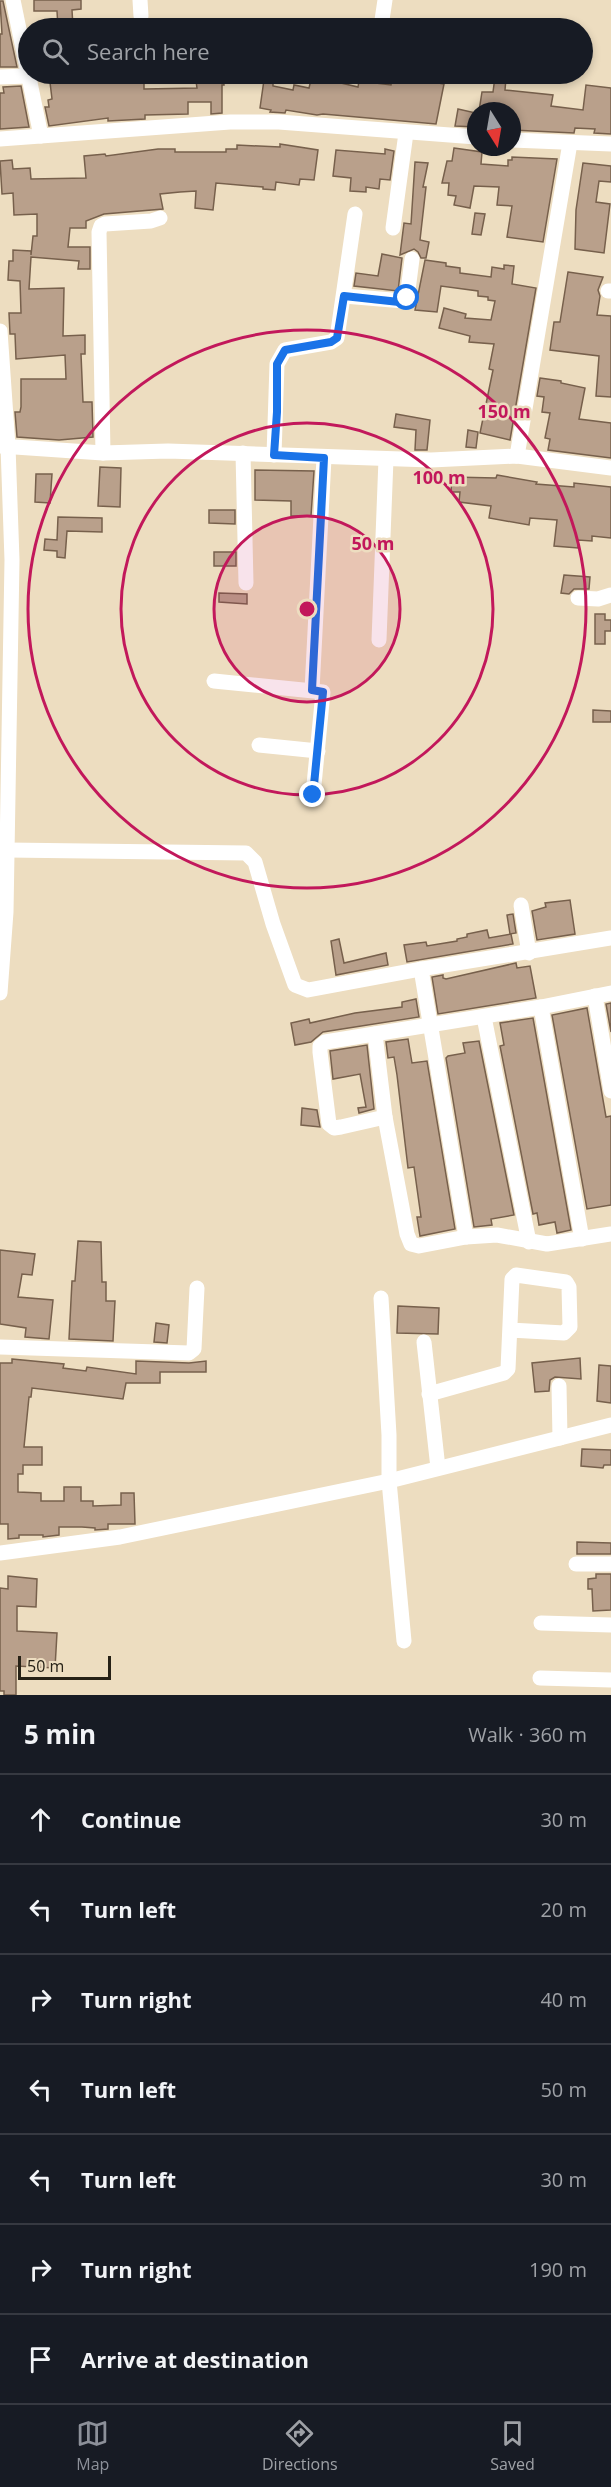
<!DOCTYPE html>
<html lang="en">
<head>
<meta charset="utf-8">
<style>
  :root { --surface:#171b24; --page:#242831; --text:#f1f3f6; --muted:#9ea1a6; --line:#363941; --accent:#8c9099 }
  body { margin:0; font-family:"Open Sans",sans-serif; background:var(--page); color:var(--text) }
  .compass { position:absolute; left:467px; top:102px; width:54px; height:54px; border-radius:50%; background:var(--surface); box-shadow:0 3px 9px #0003; rotate:169deg }
  .scale { position:absolute; left:18px; bottom:15px; width:93px; box-sizing:border-box; padding-left:6px; border:3px solid #262116; border-top:0; font-size:16px; line-height:21px; white-space:nowrap; color:#262116; -webkit-text-stroke:4px #edddc0; paint-order:stroke }
  .stop { position:absolute; width:18px; height:18px; margin:-14px; border:4px solid #1a73e8; border-radius:50%; background:#fff }
  .stop.end { background:#1a73e8; border-color:#fff; box-shadow:0 2px 6px #0008 }
  .list { margin:0; padding:0; list-style:none }
  h2 { display:flex; justify-content:space-between; align-items:center; height:78px; margin:0; padding:0 24px; font-size:26px }
  h2 small { font-size:20px; font-weight:400; color:var(--muted) }
  .list li { display:grid; grid-template-columns:39px 1fr auto; gap:18px; align-items:center; box-sizing:border-box; height:90px; padding:0 24px; border-top:2px solid var(--line) }
  .list b { display:block; font-size:22px; white-space:nowrap }
  .list em { font-size:20px; font-style:normal; color:var(--muted) }
  .icon { flex:none; width:33px; height:33px; fill:none; stroke:currentColor; stroke-width:2; stroke-linecap:round; stroke-linejoin:round }
  .map { position:relative; flex:none; width:611px; height:1695px; overflow:hidden }
  .search { position:absolute; background:var(--surface); box-shadow:0 3px 9px #0003; left:18px; right:18px; top:18px; height:66px; display:flex; align-items:center; gap:15px; box-sizing:border-box; padding:0 21px; border-radius:33px; color:var(--muted); font-size:22px }
  .sheet { height:708px; background:var(--surface) }
  nav { display:flex; justify-content:space-around; align-items:center; box-sizing:border-box; height:84px; border-top:2px solid var(--line); background:var(--surface); font-size:16px; color:var(--muted) }
  nav a { display:grid; justify-items:center; gap:3px }
  nav .on { color:var(--accent) }
  .map>svg:first-child { display:block }
  .building { fill:#b9a08b; stroke:#77604c; stroke-width:1.5 }
  .lines { fill:none; stroke-linecap:round; stroke-linejoin:round }
  .street { stroke:#fff; stroke-width:15 }
  .route { stroke:#1a73e8; stroke-width:8 }
  .ring { fill:none; stroke:#c2185b; stroke-width:3 }
  .centre { fill:#c2185b; stroke:#edddc0; stroke-width:3 }
  .ring-label { font-size:18px; text-anchor:middle; font-weight:bold; fill:#c2185b; stroke:#edddc0; stroke-width:5; stroke-linejoin:round; paint-order:stroke }
</style>
</head>
<body>
<div class="map">
<svg width="611" height="1695" viewBox="0 0 611 1695">
  <rect width="100%" height="100%" fill="#edddc0"/>
  <!-- building -->
  <g class="building">
    <polygon points="34,0 81,0 81,9 72,10 73,27 58,28 57,11 34,11"/>
    <polygon points="0,1 3,1 17,67 0,67 0,34 2,34"/>
    <polygon points="49,74 81,74 82,82 112,77 112,82 132,80 132,74 144,74 144,89 197,88 195,74 223,74 224,85 222,85 222,113 211,114 211,102 188,102 188,114 145,115 145,119 108,121 108,118 49,126 45,107 49,107 48,100 52,99"/>
    <polygon points="393,74 404,74 404,77 444,84 436,124 323,114 317,115 286,110 285,113 270,112 271,110 260,108 264,80 273,82 273,86 293,90 294,85 309,88 311,80 319,81 320,78 358,87 359,81 391,85"/>
    <polygon points="495,77 506,78 505,90 553,95 551,106 583,110 586,85 611,88 611,134 594,133 595,129 575,128 574,133 512,130 512,111 479,111 482,92 493,92"/>
    <polygon points="21,86 29,127 0,129 0,93 4,93 3,87"/>
    <polygon points="458,109 476,113 476,127 455,126"/>
    <polygon points="280,144 318,150 314,180 300,179 299,185 276,182 275,190 263,189 263,187 216,183 213,210 195,208 196,191 180,192 160,194 163,209 104,214 86,221 86,228 70,228 68,247 90,247 90,269 78,269 79,261 31,257 29,289 64,288 63,336 85,335 85,354 81,354 83,402 92,402 93,437 59,440 17,437 15,412 20,412 21,407 21,379 66,379 65,355 16,359 15,334 10,334 9,313 21,313 20,281 8,280 9,261 13,261 13,250 31,251 31,255 33,236 37,236 37,214 14,215 13,193 2,194 0,161 12,160 13,169 30,168 31,179 86,178 84,156 105,154 106,156 158,149 175,149 175,152 226,152 226,149 237,149 237,145 280,147"/>
    <polygon points="454,148 482,152 481,164 508,166 508,160 512,160 512,157 557,159 543,242 507,237 512,206 497,205 499,187 474,186 470,208 454,205 456,196 448,195 449,183 442,183 447,161 452,161"/>
    <polygon points="385,149 394,151 390,180 380,179 379,189 366,187 366,192 350,191 351,178 333,176 336,150 385,154"/>
    <polygon points="415,162 428,163 423,187 426,187 420,240 429,242 426,258 421,258 418,252 414,249 400,255 404,223 411,224"/>
    <polygon points="583,163 611,166 611,182 599,181 596,202 610,204 604,253 575,249 576,210"/>
    <polygon points="475,213 485,214 481,235 472,234"/>
    <polygon points="382,254 402,258 398,291 354,286 356,273 378,276"/>
    <polygon points="425,260 446,263 446,266 460,268 460,273 491,277 492,267 504,269 504,265 514,266 512,284 536,288 510,440 480,433 493,370 489,369 494,344 469,342 470,336 439,328 444,308 466,314 465,318 491,320 495,301 488,300 488,297 478,296 478,291 441,286 437,312 415,310"/>
    <polygon points="568,272 603,277 598,290 600,296 597,315 611,316 611,397 596,396 599,356 550,350 554,322 560,322"/>
    <polygon points="540,378 561,381 561,383 585,388 579,419 611,423 611,458 548,450 550,439 545,438 550,413 542,412 544,397 537,396"/>
    <polygon points="396,414 430,420 427,450 415,450 416,430 394,427"/>
    <polygon points="468,430 478,432 476,448 466,447"/>
    <polygon points="100,467 121,468 120,507 98,506"/>
    <polygon points="255,470 314,471 311,516 291,516 291,501 255,500"/>
    <polygon points="36,474 52,474 50,503 35,502"/>
    <polygon points="497,475 537,482 536,484 574,487 574,483 611,487 611,538 592,536 592,541 578,540 578,548 554,546 557,520 530,518 529,525 489,518 491,506 459,502 460,492 451,492 452,477 496,478"/>
    <polygon points="209,510 235,510 235,524 209,523"/>
    <polygon points="58,517 102,518 102,532 67,531 65,558 57,557 57,551 44,550 45,539 57,540"/>
    <rect x="214" y="552" width="22" height="14"/>
    <polygon points="564,575 590,577 589,589 574,589 569,594 561,593"/>
    <polygon points="219,593 247,594 247,604 219,602"/>
    <polygon points="595,614 605,614 605,620 611,620 611,631 605,631 605,644 595,644"/>
    <polygon points="593,710 611,711 611,722 593,722"/>
    <polygon points="570,900 575,934 537,940 532,911 546,907 545,903"/>
    <polygon points="513,914 516,933 510,934 507,915"/>
    <polygon points="487,930 489,938 511,934 513,944 407,962 404,945 426,942 427,946 457,941 457,939 467,937 467,934"/>
    <polygon points="339,939 344,963 386,953 388,965 336,975 331,941"/>
    <polygon points="516,963 517,968 530,966 536,998 438,1014 432,977 443,975 443,978 446,979"/>
    <polygon points="416,999 419,1017 323,1032 311,1042 295,1045 291,1023 309,1019 310,1023 355,1013 402,1007 402,1002"/>
    <polygon points="611,1003 611,1032 606,1004"/>
    <polygon points="587,1008 606,1117 611,1116 611,1205 587,1209 552,1015"/>
    <polygon points="533,1018 571,1230 557,1233 555,1222 539,1225 537,1213 533,1214 500,1046 504,1045 500,1023"/>
    <polygon points="408,1039 412,1063 427,1061 455,1229 420,1236 417,1217 421,1217 414,1167 408,1168 397,1075 394,1057 388,1058 386,1042"/>
    <polygon points="479,1041 514,1215 491,1219 492,1225 474,1227 446,1058 448,1056 465,1053 463,1043"/>
    <polygon points="367,1045 374,1109 359,1113 358,1108 366,1107 360,1074 333,1079 330,1051"/>
    <polygon points="302,1108 317,1110 320,1127 301,1125"/>
    <polygon points="78,1241 101,1242 102,1282 106,1282 106,1301 115,1301 113,1341 69,1339 72,1281 75,1281"/>
    <polygon points="0,1250 35,1254 32,1275 22,1274 18,1297 53,1300 49,1339 25,1337 26,1328 0,1324"/>
    <polygon points="398,1306 439,1308 438,1334 397,1333"/>
    <polygon points="156,1323 169,1325 167,1343 154,1342"/>
    <polygon points="580,1358 581,1379 555,1377 550,1380 549,1391 535,1392 532,1363"/>
    <polygon points="12,1359 64,1364 63,1368 86,1371 87,1367 136,1374 136,1361 189,1363 206,1361 206,1372 160,1372 160,1383 126,1383 123,1399 32,1388 31,1397 29,1397 24,1447 42,1447 42,1465 23,1465 23,1474 18,1474 18,1492 41,1493 41,1501 64,1501 64,1487 81,1487 81,1501 93,1501 93,1506 121,1505 121,1493 134,1493 135,1524 108,1524 108,1529 95,1530 95,1528 82,1527 59,1527 59,1535 43,1537 43,1535 19,1535 19,1538 8,1539 8,1524 0,1524 0,1363 12,1363"/>
    <polygon points="599,1365 611,1366 611,1403 597,1401"/>
    <polygon points="582,1449 611,1450 611,1465 604,1465 603,1468 581,1466"/>
    <polygon points="577,1542 611,1543 611,1554 577,1554"/>
    <polygon points="596,1574 611,1574 611,1610 593,1611 592,1589 588,1589 588,1579 596,1578"/>
    <polygon points="8,1576 37,1579 36,1607 17,1606 17,1631 57,1633 55,1668 16,1666 16,1695 4,1695 4,1691 0,1691 0,1588 8,1589"/>
  </g>
  <g class="lines">
    <!-- street -->
    <g class="street">
      <polyline points="13,0 41,136"/>
      <polyline points="140,0 141,16"/>
      <polyline points="382,20 385,0"/>
      <polyline points="0,77 28,76"/>
      <polyline points="0,139 230,122 279,122 476,137"/>
      <polyline points="512,140 611,144"/>
      <polyline points="393,228 406,133"/>
      <polyline points="608,291 611,291"/>
      <polyline points="344,296 404,301 407,298 412,259"/>
      <polyline points="0,331 8,446 12,560 6,912 0,993"/>
      <polyline points="0,446 103,453 168,451 431,460 517,456 611,468"/>
      <polyline points="103,453 99,232 101,226 105,224 151,221 160,218"/>
      <polyline points="243,453 246,583"/>
      <polyline points="274,455 277,364 285,350 331,342 337,338 355,214"/>
      <polyline points="517,456 570,143"/>
      <polyline points="578,598 598,599 611,595"/>
      <polyline points="379,640 386,459"/>
      <polyline points="214,681 323,692 313,795"/>
      <polyline points="312,690 324,458"/>
      <polyline points="259,745 318,751"/>
      <polyline points="7,850 246,853 255,862 273,924 295,985 308,990 421,969 611,938"/>
      <polyline points="521,905 529,953"/>
      <polyline points="421,969 466,1237"/>
      <polyline points="595,996 611,1091"/>
      <polyline points="541,1007 582,1239"/>
      <polyline points="484,1017 529,1242"/>
      <polyline points="375,1034 385,1117 407,1234 411,1244 419,1246 466,1237 497,1235 547,1244 611,1234"/>
      <polyline points="385,1117 341,1127 334,1128 329,1124 320,1052 320,1046 325,1042 541,1007 611,993"/>
      <polyline points="381,1298 389,1435 389,1481 404,1641"/>
      <polyline points="424,1342 438,1468"/>
      <polyline points="0,1347 189,1353 194,1349 197,1288"/>
      <polyline points="559,1386 560,1438"/>
      <polyline points="429,1394 504,1373 508,1369 512,1279 516,1275 566,1282 569,1287 570,1327 564,1333 510,1330"/>
      <polyline points="0,1553 120,1537 389,1481 611,1425"/>
      <polyline points="576,1564 611,1564"/>
      <polyline points="541,1623 611,1625"/>
      <polyline points="540,1678 611,1680"/>
    </g>
  </g>
  <g class="lines">
    <!-- route -->
    <polyline class="route" points="313,795 323,692 312,690 324,458 274,455 277,412 277,364 285,350 331,342 337,338 344,296 399,302 407,298"/>
  </g>
  <!-- distance rings -->
  <circle cx="307" cy="609" r="93" fill="#c2185b" fill-opacity=".12"/>
  <g class="ring">
    <circle cx="307" cy="609" r="93"/>
    <circle cx="307" cy="609" r="186"/>
    <circle cx="307" cy="609" r="279"/>
  </g>
  <circle cx="307" cy="609" r="9" class="centre"/>
  <g class="ring-label">
    <text x="504" y="418">150 m</text>
    <text x="439" y="484">100 m</text>
    <text x="373" y="550">50 m</text>
  </g>
</svg>
<svg class="compass" viewBox="-18 -18 36 36"><path d="M0-13l5 13h-10z" fill="#e53935"/><path d="M0 13l5-13h-10z" fill="#9ea1a6"/></svg>
<div class="scale">50 m</div>
<div class="stop" style="left:407px;top:298px"></div>
<div class="stop end" style="left:313px;top:795px"></div>
<div class="search"><svg class="icon" aria-label="search" viewBox="0 0 24 24"><circle cx="10" cy="10" r="6"/><path d="M15 15l6 6"/></svg>Search here</div>
</div>
<section class="sheet">
<h2>5 min<small>Walk · 360 m</small></h2>
<ul class="list">
<li><svg class="icon" aria-label="ahead" viewBox="0 0 24 24"><path d="M12 20V5M6 11l6-6 6 6"/></svg><div><b>Continue</b></div><em>30 m</em></li>
<li><svg class="icon" aria-label="left" viewBox="0 0 24 24"><path d="M17 20v-9H6M10 6l-5 5 5 5"/></svg><div><b>Turn left</b></div><em>20 m</em></li>
<li><svg class="icon" aria-label="right" viewBox="0 0 24 24"><path d="M7 20v-9h11M14 6l5 5-5 5"/></svg><div><b>Turn right</b></div><em>40 m</em></li>
<li><svg class="icon" aria-label="left" viewBox="0 0 24 24"><path d="M17 20v-9H6M10 6l-5 5 5 5"/></svg><div><b>Turn left</b></div><em>50 m</em></li>
<li><svg class="icon" aria-label="left" viewBox="0 0 24 24"><path d="M17 20v-9H6M10 6l-5 5 5 5"/></svg><div><b>Turn left</b></div><em>30 m</em></li>
<li><svg class="icon" aria-label="right" viewBox="0 0 24 24"><path d="M7 20v-9h11M14 6l5 5-5 5"/></svg><div><b>Turn right</b></div><em>190 m</em></li>
<li><svg class="icon" aria-label="arrive" viewBox="0 0 24 24"><path d="M6 21V4h12l-3 4 3 4H6"/></svg><div><b>Arrive at destination</b></div></li>
</ul>
</section>
<nav>
<a class="on"><svg class="icon" aria-label="map" viewBox="0 0 24 24"><path d="M3 6l6-2 6 2 6-2v14l-6 2-6-2-6 2zM9 4v14M15 6v14"/></svg>Map</a>
<a><svg class="icon" aria-label="directions" viewBox="0 0 24 24"><path d="M12 3l9 9-9 9-9-9zM9 14v-3h6M13 9l2 2-2 2"/></svg>Directions</a>
<a><svg class="icon" aria-label="saved" viewBox="0 0 24 24"><path d="M7 4h10v16l-5-4-5 4z"/></svg>Saved</a>
</nav>
</body>
</html>
